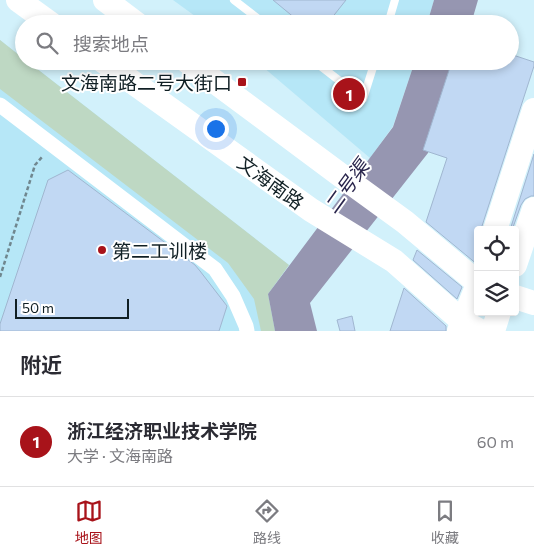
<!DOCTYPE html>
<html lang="zh">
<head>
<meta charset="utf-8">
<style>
  :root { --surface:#fff; --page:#f7f7f7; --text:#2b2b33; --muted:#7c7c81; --line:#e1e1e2; --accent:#a8131a }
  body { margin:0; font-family:Commissioner,"Noto Sans SC",sans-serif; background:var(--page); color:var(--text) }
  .controls { position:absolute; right:15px; bottom:15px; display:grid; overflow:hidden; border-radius:5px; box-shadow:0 2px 8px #0003 }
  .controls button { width:45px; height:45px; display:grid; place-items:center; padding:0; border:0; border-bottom:1px solid var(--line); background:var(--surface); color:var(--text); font:25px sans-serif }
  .scale { position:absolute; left:15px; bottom:12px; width:114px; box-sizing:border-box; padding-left:5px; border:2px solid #101f24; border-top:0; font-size:14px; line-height:18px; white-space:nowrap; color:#101f24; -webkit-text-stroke:4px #fff; paint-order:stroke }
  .you { position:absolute; left:215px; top:128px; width:18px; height:18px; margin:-12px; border:4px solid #fff; border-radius:50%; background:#1a73e8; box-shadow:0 0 0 8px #1a73e833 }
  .badge { display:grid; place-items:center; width:32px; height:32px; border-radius:50%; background:var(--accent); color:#fff; font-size:16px; font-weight:700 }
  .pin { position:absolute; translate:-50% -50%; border:2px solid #fff; box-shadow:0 1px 5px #0006 }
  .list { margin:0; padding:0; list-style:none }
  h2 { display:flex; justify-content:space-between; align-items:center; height:65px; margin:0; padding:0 20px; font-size:21px }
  h2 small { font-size:16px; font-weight:400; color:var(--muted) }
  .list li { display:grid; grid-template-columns:32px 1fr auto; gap:15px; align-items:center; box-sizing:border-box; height:90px; padding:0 20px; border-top:1px solid var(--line) }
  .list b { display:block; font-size:19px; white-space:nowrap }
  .list p { margin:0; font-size:16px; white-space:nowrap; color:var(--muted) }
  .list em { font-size:16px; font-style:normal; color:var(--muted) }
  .icon { flex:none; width:28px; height:28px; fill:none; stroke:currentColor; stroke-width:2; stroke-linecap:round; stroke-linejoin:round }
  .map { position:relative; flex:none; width:534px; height:331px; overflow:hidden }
  .search { position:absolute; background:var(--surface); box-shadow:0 2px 8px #0003; left:15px; right:15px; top:15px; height:55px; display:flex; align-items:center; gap:12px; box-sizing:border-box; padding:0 18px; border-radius:28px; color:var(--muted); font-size:19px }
  .sheet { height:155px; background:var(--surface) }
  nav { display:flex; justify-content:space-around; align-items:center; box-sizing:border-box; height:70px; border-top:1px solid var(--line); background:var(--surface); font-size:14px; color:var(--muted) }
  nav a { display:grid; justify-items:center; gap:2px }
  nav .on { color:var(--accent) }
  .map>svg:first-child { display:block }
  .built { fill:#b6e7f7 }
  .green { fill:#bed8c3 }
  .water { fill:#9696b1 }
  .building { fill:#c1d8f3; stroke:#a0b6d0 }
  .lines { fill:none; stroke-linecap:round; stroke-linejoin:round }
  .path { stroke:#70878f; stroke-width:2.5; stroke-dasharray:4 2.5; stroke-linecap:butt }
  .service { stroke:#fff; stroke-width:8 }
  .minor { stroke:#fff; stroke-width:15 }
  .primary { stroke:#fff; stroke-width:24 }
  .poi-dot { fill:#a8131a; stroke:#fff; stroke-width:2 }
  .labels { text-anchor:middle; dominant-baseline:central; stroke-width:4; stroke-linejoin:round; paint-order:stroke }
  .poi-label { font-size:19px; fill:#101f24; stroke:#fff; text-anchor:end }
  .street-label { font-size:19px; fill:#101f24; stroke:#fff }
  .water-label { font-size:20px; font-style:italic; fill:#29254c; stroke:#fff }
</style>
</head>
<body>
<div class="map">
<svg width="534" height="331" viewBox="0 0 534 331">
  <rect width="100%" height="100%" fill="#d2f1fb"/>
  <!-- built -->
  <g class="built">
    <polygon points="173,0 434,0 427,24 206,24"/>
    <polygon points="0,40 24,59 24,61 27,61 289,265 268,294 275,331 0,331"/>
    <polygon points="256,61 415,61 393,126 370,158"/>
  </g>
  <!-- green -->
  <polygon class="green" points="0,40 24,59 24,61 27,61 289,265 268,294 275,331 261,331 254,299 228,263 0,89"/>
  <!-- water -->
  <g class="water">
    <polygon points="434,0 478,0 471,24 427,24"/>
    <polygon points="415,61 458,61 428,153 310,303 317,331 275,331 268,294 393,127"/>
  </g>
  <!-- building -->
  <g class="building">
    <polygon points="273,0 346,0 327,24 302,24"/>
    <polygon points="510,54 534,62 534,66 482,226 482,230 478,230 478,265 426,222 447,158 423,150 452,61 510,61"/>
    <polygon points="534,154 534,196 531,196 525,199 521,205 512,230 510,230"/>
    <polygon points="68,170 195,265 200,271 227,306 219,331 0,331 0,324 48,180"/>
    <polygon points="417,250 462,287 457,299 413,260"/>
    <polygon points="404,288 446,326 446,331 390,331"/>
    <polygon points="352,316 355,331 340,331 337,320"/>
  </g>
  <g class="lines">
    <!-- path -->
    <polyline class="path" points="0,277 35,165 42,157"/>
    <!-- service -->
    <g class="service">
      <polyline points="234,0 265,24"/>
      <polyline points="388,24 395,0"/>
      <polyline points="314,61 363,99 375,61"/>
    </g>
    <!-- minor -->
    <polyline class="minor" points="0,105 215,269 233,296 246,326 247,331"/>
    <!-- primary -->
    <g class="primary">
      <polyline points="18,0 51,24"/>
      <polyline points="105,0 137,24"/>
      <polyline points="103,61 311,210 394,261 462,321 480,331"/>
      <polyline points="187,61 339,174 405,222 478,283"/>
      <polyline points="495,230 534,110"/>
      <polyline points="515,265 534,209"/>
      <polyline points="515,297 534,303"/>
      <polyline points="459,331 478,284"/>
      <polyline points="493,331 499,312"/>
    </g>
  </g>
  <!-- markers -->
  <g class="poi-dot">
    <rect x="237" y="77" width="10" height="10" rx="2.5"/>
    <circle cx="102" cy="250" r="5"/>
  </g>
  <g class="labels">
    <!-- poi labels -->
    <g class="poi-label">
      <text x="232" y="82">文海南路二号大街口</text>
      <text x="112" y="250" text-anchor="start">第二工训楼</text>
    </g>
    <!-- street labels -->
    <g class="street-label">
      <text transform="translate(271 182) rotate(36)">文海南路</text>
    </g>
    <!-- water labels -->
    <g class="water-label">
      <text transform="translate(346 186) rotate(-54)">二号渠</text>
    </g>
  </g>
</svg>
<div class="controls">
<button><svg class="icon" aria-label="locate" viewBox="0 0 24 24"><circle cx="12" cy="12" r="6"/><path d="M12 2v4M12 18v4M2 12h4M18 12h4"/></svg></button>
<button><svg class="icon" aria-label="layers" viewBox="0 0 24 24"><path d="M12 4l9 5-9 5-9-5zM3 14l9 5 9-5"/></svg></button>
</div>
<div class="scale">50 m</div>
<div class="you"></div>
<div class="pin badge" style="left:349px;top:94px">1</div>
<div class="search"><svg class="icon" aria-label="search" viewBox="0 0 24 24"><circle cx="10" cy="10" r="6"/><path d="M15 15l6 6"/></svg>搜索地点</div>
</div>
<section class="sheet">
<h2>附近<small></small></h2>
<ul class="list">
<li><span class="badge">1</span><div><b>浙江经济职业技术学院</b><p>大学 · 文海南路</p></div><em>60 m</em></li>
</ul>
</section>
<nav>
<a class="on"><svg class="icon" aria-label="map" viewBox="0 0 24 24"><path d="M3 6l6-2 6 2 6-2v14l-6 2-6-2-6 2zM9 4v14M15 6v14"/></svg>地图</a>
<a><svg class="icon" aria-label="directions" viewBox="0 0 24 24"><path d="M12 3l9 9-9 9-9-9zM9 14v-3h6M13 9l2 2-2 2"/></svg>路线</a>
<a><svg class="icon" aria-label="saved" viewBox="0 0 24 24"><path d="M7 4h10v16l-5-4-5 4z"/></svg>收藏</a>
</nav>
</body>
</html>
